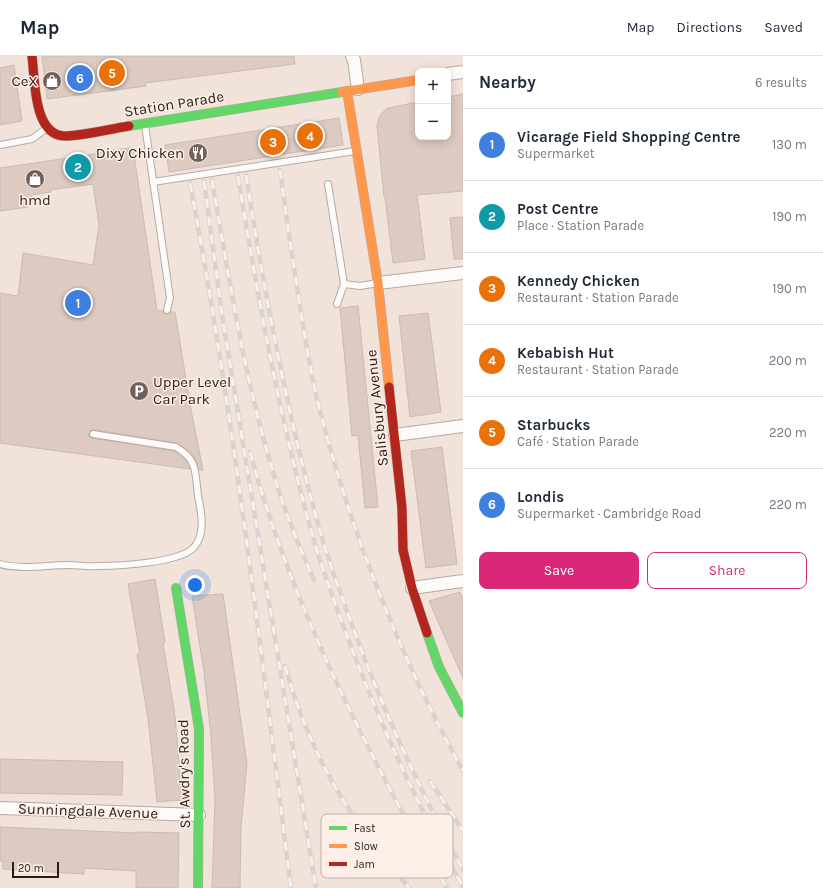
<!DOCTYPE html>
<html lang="en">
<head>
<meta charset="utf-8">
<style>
  :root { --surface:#fff; --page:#f6f6f7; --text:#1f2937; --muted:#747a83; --line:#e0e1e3; --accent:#db2777 }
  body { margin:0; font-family:Karla,sans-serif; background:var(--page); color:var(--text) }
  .controls { position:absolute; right:12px; top:12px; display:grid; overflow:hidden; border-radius:8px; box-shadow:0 2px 10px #0003 }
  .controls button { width:36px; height:36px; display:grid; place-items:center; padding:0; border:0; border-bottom:1px solid var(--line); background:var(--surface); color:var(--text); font:20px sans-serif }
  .scale { position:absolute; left:12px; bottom:10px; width:47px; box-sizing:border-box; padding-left:4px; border:2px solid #281c16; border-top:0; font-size:11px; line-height:14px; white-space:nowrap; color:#281c16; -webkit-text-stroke:3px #fdefe8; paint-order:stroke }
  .you { position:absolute; left:195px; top:529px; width:14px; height:14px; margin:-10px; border:3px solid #fff; border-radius:50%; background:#1a73e8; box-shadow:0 0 0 6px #1a73e833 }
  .badge { display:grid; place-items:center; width:26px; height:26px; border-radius:50%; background:var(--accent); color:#fff; font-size:13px; font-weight:700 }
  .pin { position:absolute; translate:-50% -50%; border:2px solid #fff; box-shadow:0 1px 4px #0006 }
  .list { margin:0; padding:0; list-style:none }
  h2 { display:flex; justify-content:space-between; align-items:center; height:52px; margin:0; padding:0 16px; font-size:17px }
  h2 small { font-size:13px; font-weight:400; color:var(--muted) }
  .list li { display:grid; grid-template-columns:26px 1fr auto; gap:12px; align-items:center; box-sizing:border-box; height:72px; padding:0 16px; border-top:1px solid var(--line) }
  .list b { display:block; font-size:15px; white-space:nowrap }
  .list p { margin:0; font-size:13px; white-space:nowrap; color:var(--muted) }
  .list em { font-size:13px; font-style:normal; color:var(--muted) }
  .actions { display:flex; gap:8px; padding:12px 16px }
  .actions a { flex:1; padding:9px 0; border:1px solid var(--accent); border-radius:8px; text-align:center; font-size:14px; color:var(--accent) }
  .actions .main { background:var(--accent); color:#fff }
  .map { position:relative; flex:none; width:463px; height:832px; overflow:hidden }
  header { display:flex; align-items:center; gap:24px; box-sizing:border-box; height:56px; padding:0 20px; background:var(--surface); border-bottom:1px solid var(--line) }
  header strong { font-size:19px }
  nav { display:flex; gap:22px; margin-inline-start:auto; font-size:14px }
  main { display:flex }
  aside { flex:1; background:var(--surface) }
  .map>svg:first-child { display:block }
  .building { fill:#ddcac1; stroke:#c8bbb5 }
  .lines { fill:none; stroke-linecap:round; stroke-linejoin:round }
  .lane-casing { stroke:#b6a9a2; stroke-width:8 }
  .street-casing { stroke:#b6a9a2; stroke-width:14 }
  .fast-casing { stroke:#b6a9a2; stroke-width:10 }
  .slow-casing { stroke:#b6a9a2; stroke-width:10 }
  .jam-casing { stroke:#b6a9a2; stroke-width:10 }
  .lane { stroke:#fdfbf9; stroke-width:6 }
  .street { stroke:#fdfbf9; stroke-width:12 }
  .fast { stroke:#63d668; stroke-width:9 }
  .slow { stroke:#ff974d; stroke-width:9 }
  .jam { stroke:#b3261e; stroke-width:9 }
  .rail-casing { stroke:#d8d3d0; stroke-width:4.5 }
  .rail { stroke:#fdefe8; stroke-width:3; stroke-dasharray:9; stroke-linecap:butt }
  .labels { text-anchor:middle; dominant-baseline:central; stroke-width:3; stroke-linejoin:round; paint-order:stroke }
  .poi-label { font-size:15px; fill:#281c16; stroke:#fdefe8; text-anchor:end }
  .street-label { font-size:15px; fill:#281c16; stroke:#fdefe8 }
  .key { fill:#fdefe8; stroke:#bdb0a9; stroke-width:1 }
  .key-label { font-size:11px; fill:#281c16 }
</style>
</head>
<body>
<header>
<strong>Map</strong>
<nav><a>Map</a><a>Directions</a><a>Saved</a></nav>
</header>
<main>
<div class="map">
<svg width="463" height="832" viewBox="0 0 463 832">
  <rect width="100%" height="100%" fill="#f1e2da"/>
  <!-- building -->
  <g class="building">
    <polygon points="42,0 294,0 295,8 145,27 146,30 47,43"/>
    <polygon points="14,9 22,65 0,69 0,12"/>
    <polygon points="463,38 463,135 417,139 425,203 393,207 385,141 384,141 377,70 379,61 383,56 388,52 418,46 418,81 448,81 448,41"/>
    <polygon points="339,62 343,89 169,116 165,89"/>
    <polygon points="133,92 157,254 163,255 166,258 171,256 175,256 191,354 203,414 199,414 196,404 192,398 177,387 94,374 91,374 89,377 89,380 92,382 174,395 185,404 190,413 0,387 0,237 18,240 23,197 93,209 99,169 93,128 50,134 51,136 31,139 32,144 27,145 28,151 0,155 0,112 89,99 113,94"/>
    <polygon points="463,161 463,203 454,203 450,162"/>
    <polygon points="358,250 378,451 365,452 358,379 352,380 340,252"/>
    <polygon points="428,257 441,356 410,361 399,260"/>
    <polygon points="442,391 457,508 426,512 411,395"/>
    <polygon points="155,523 165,586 163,587 175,660 182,744 157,746 148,662 137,598 140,598 128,528"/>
    <polygon points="460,536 463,543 463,622 429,545"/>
    <polygon points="223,538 247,708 241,770 240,832 212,832 215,744 211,680 204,616 192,540"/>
    <polygon points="0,703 123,706 122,739 0,737"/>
    <polygon points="0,771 137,777 137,776 179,777 178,832 136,832 136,815 84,812 84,818 3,813 3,805 0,805"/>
  </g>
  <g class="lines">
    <defs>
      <g id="lane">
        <polyline points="145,69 170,242 167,254"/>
        <polyline points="0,89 32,83 47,72"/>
        <polyline points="153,126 355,95"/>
        <polyline points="328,128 344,228 337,248"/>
        <polyline points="344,228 360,230 378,227"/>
        <path d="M0 508C22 514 46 509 69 509 78 509 87 511 97 510 118 510 183 507 195 490 206 476 201 455 198 440 195 416 198 404 176 391L93 378"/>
      </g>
      <g id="street">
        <polyline points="352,0 354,4 358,33"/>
        <polyline points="448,18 463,16"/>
        <polyline points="378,227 463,217"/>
        <polyline points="395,379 463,370"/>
        <polyline points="412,532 463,525"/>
        <polyline points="0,752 199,759"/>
      </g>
      <g id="fast">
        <polyline points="129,70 342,36"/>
        <polyline points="176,532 199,673 198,832"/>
        <polyline points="427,577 439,611 463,657"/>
      </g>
      <g id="slow">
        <polyline points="347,35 378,227 389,331"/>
        <polyline points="342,36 418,24"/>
      </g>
      <g id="jam">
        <path d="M32 0C35 23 33 82 67 80 88 79 109 73 129 70"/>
        <polyline points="389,331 402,452 403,494 412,532 427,577"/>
      </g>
    </defs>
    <!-- lane casing -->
    <use href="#lane" class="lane-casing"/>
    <!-- street casing -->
    <use href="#street" class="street-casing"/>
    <!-- fast casing -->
    <use href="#fast" class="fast-casing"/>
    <!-- slow casing -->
    <use href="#slow" class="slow-casing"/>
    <!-- jam casing -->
    <use href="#jam" class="jam-casing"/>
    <!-- lane -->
    <use href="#lane" class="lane"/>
    <!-- street -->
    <use href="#street" class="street"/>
    <!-- fast -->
    <use href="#fast" class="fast"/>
    <!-- slow -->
    <use href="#slow" class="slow"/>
    <!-- jam -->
    <use href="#jam" class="jam"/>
    <defs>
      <g id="rail">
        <path d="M280 114C285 150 290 187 296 224 302 264 308 303 317 343 349 471 399 600 463 715"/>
        <path d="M246 119C265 241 288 363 322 482 331 512 342 541 352 569 383 654 420 735 463 814"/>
        <path d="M238 120C258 243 280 365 314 485 323 515 334 545 345 574 377 663 417 748 463 831"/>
        <path d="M212 124C229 221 244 321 273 416 284 453 298 488 314 524"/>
        <polyline points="204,125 222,259 316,832"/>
        <path d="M190 127C234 361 261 597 291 832"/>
        <path d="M250 396C277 496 318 592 365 685 390 735 417 784 447 832"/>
        <path d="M285 610C299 660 320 709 348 752 367 780 388 806 409 832"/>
        <polyline points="430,725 463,775"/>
      </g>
    </defs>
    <!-- rail casing -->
    <use href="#rail" class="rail-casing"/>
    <!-- rail -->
    <use href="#rail" class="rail"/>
  </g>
  <!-- icons -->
  <defs>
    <symbol id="shop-disc" viewBox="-11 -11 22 22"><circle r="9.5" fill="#6e615b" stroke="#fdefe8"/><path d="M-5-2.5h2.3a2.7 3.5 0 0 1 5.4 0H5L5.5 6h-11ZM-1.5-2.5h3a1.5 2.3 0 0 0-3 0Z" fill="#fff"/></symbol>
    <symbol id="restaurant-disc" viewBox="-11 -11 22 22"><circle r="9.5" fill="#6e615b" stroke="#fdefe8"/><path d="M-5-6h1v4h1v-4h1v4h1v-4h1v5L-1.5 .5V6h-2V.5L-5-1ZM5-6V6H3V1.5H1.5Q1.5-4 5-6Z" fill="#fff"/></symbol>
    <symbol id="parking-disc" viewBox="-11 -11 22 22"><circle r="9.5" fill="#6e615b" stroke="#fdefe8"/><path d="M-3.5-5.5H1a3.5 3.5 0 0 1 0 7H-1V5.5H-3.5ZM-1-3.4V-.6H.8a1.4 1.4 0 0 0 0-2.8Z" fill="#fff"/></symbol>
  </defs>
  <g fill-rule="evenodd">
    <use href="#shop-disc" x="41" y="14" width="22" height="22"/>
    <use href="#restaurant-disc" x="187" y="86" width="22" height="22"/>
    <use href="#shop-disc" x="24" y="112" width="22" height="22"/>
    <use href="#parking-disc" x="128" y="324" width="22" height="22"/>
  </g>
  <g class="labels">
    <!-- poi labels -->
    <g class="poi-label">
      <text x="38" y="25">CeX</text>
      <text x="184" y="97">Dixy Chicken</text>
      <text x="35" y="144" text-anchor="middle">hmd</text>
      <text x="153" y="326" text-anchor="start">Upper Level<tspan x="153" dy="17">Car Park</tspan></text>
    </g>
    <!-- street labels -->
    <g class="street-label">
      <text transform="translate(174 48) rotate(-9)">Station Parade</text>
      <text transform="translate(377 352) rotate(-96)">Salisbury Avenue</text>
      <text transform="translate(184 718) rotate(-91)">St. Awdry's Road</text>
      <text transform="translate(88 755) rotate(2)">Sunningdale Avenue</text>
    </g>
  </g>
  <!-- legend -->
  <rect x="321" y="758" width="132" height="64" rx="6" class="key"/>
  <rect x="329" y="770" width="18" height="4" fill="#63d668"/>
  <rect x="329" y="788" width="18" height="4" fill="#ff974d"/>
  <rect x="329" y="806" width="18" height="4" fill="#b3261e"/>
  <g class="key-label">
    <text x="354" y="776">Fast</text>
    <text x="354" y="794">Slow</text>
    <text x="354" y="812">Jam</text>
  </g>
</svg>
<div class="controls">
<button>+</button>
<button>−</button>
</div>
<div class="scale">20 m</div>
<div class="you"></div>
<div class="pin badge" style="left:78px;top:247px;background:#3f7fe0">1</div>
<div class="pin badge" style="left:78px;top:111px;background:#0f9aa8">2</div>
<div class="pin badge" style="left:273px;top:86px;background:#e8710a">3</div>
<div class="pin badge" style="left:310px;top:80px;background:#e8710a">4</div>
<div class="pin badge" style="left:112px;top:17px;background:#e8710a">5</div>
<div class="pin badge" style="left:80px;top:22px;background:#3f7fe0">6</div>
</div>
<aside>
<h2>Nearby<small>6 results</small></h2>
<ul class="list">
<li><span class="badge" style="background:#3f7fe0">1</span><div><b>Vicarage Field Shopping Centre</b><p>Supermarket</p></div><em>130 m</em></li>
<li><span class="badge" style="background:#0f9aa8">2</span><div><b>Post Centre</b><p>Place · Station Parade</p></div><em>190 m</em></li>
<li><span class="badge" style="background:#e8710a">3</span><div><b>Kennedy Chicken</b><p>Restaurant · Station Parade</p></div><em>190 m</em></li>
<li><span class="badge" style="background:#e8710a">4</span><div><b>Kebabish Hut</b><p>Restaurant · Station Parade</p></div><em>200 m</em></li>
<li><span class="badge" style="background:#e8710a">5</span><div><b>Starbucks</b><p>Café · Station Parade</p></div><em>220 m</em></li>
<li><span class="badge" style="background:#3f7fe0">6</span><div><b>Londis</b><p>Supermarket · Cambridge Road</p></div><em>220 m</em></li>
</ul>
<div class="actions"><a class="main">Save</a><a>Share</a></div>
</aside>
</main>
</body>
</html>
